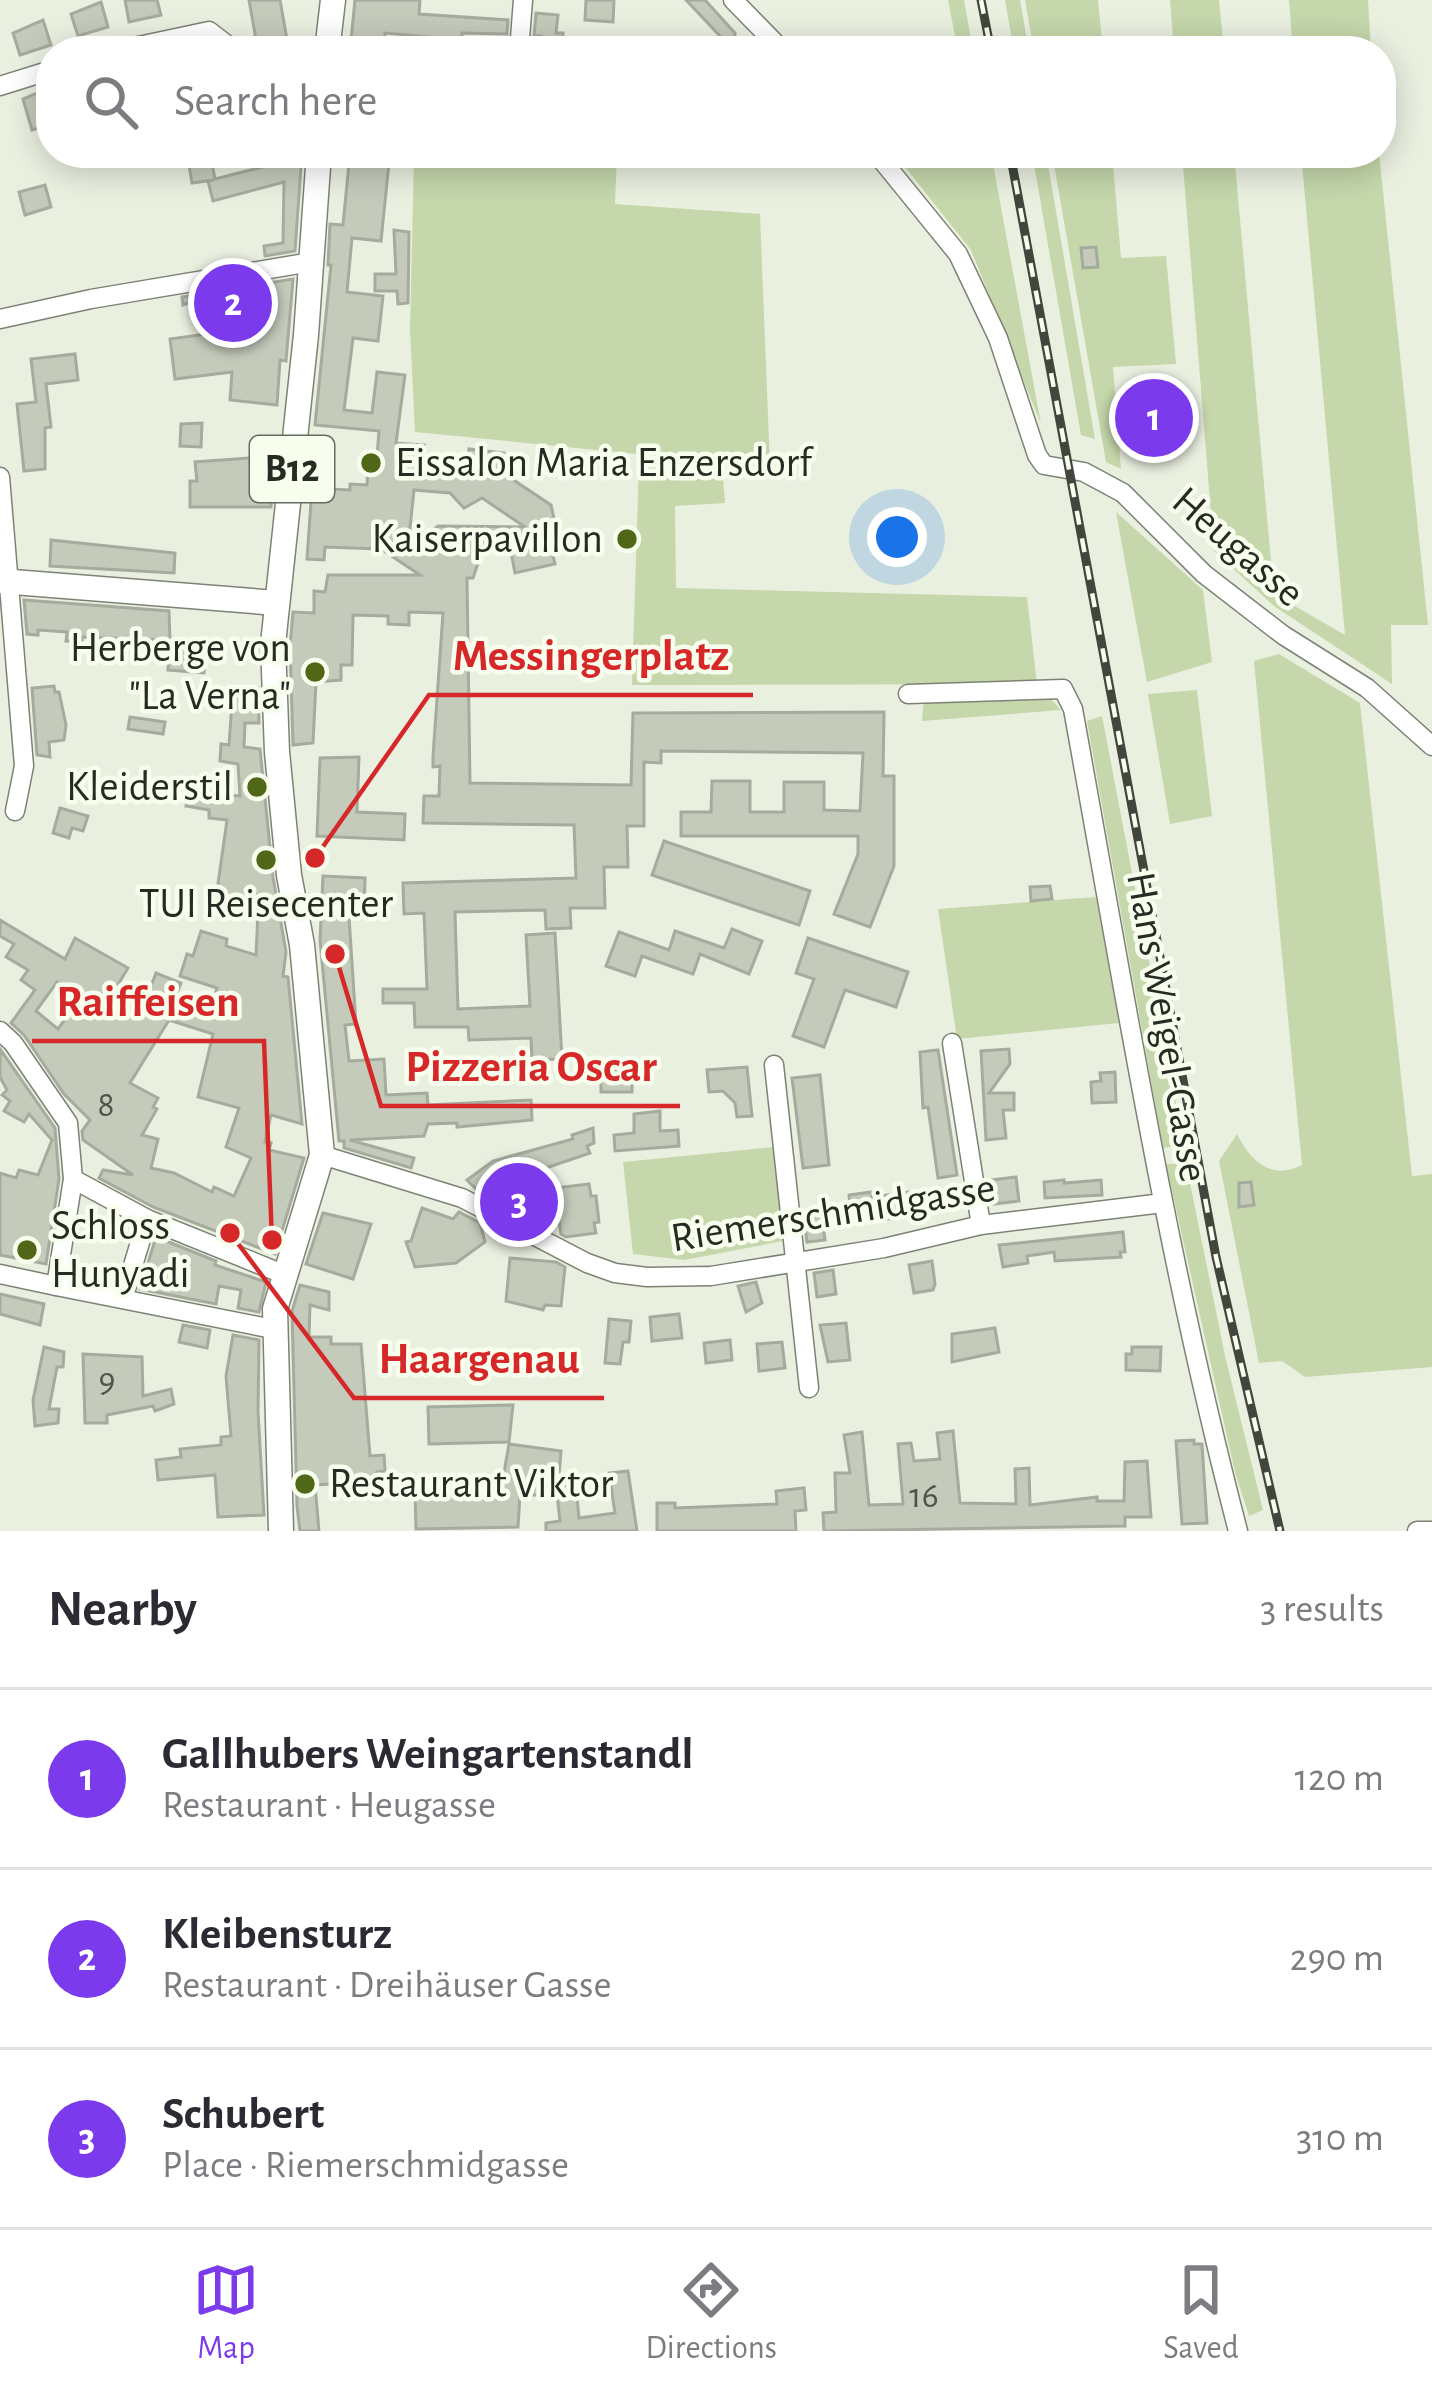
<!DOCTYPE html>
<html lang="en">
<head>
<meta charset="utf-8">
<style>
  :root { --surface:#fff; --page:#f7f7f7; --text:#2b2b33; --muted:#7c7c81; --line:#e1e1e2; --accent:#7c3aed }
  body { margin:0; font-family:"Alegreya Sans",sans-serif; background:var(--page); color:var(--text) }
  .you { position:absolute; left:897px; top:537px; width:42px; height:42px; margin:-30px; border:9px solid #fff; border-radius:50%; background:#1a73e8; box-shadow:0 0 0 18px #1a73e833 }
  .badge { display:grid; place-items:center; width:78px; height:78px; border-radius:50%; background:var(--accent); color:#fff; font-size:39px; font-weight:700 }
  .pin { position:absolute; translate:-50% -50%; border:6px solid #fff; box-shadow:0 3px 12px #0006 }
  .list { margin:0; padding:0; list-style:none }
  h2 { display:flex; justify-content:space-between; align-items:center; height:156px; margin:0; padding:0 48px; font-size:51px }
  h2 small { font-size:39px; font-weight:400; color:var(--muted) }
  .list li { display:grid; grid-template-columns:78px 1fr auto; gap:36px; align-items:center; box-sizing:border-box; height:180px; padding:0 48px; border-top:3px solid var(--line) }
  .list b { display:block; font-size:45px; white-space:nowrap }
  .list p { margin:0; font-size:39px; white-space:nowrap; color:var(--muted) }
  .list em { font-size:39px; font-style:normal; color:var(--muted) }
  .icon { flex:none; width:66px; height:66px; fill:none; stroke:currentColor; stroke-width:2; stroke-linecap:round; stroke-linejoin:round }
  .map { position:relative; flex:none; width:1432px; height:1531px; overflow:hidden }
  .search { position:absolute; background:var(--surface); box-shadow:0 6px 30px #0003; left:36px; right:36px; top:36px; height:132px; display:flex; align-items:center; gap:30px; box-sizing:border-box; padding:0 42px; border-radius:48px; color:var(--muted); font-size:45px }
  .sheet { height:696px; background:var(--surface) }
  nav { display:flex; justify-content:space-around; align-items:center; box-sizing:border-box; height:168px; border-top:3px solid var(--line); background:var(--surface); font-size:33px; color:var(--muted) }
  nav a { display:grid; justify-items:center; gap:6px }
  nav .on { color:var(--accent) }
  .map>svg:first-child { display:block }
  .green { fill:#c5d7ab }
  .building { fill:#c5cbbb; stroke:#a6ac9d; stroke-width:3; fill-rule:evenodd }
  .lines { fill:none; stroke-linecap:round; stroke-linejoin:round }
  .minor-casing { stroke:#7d8374; stroke-width:21 }
  .major-casing { stroke:#7d8374; stroke-width:27 }
  .minor { stroke:#fff; stroke-width:18 }
  .major { stroke:#fff; stroke-width:24 }
  .rail-casing { stroke:#42463d; stroke-width:9 }
  .rail { stroke:#f7feed; stroke-width:4.5; stroke-dasharray:14; stroke-linecap:butt }
  .poi-dot { fill:#4f6717; stroke:#f7feed; stroke-width:4.5 }
  .labels { text-anchor:middle; dominant-baseline:central; stroke-width:9; stroke-linejoin:round; paint-order:stroke }
  .number-label { font-size:36px; fill:#4f534a }
  .shield { fill:#f7feed; stroke:#666a60; stroke-width:3 }
  .shield-label { font-size:39px; font-weight:bold; fill:#282b24 }
  .poi-label { font-size:42px; fill:#282b24; stroke:#f7feed; text-anchor:start }
  .street-label { font-size:42px; fill:#282b24; stroke:#f7feed }
  .leader { fill:none; stroke:#d62828; stroke-width:4.5 }
  .callout-dot { fill:#d62828; stroke:#f7feed; stroke-width:4.5 }
  .callout-label { font-size:45px; text-anchor:middle; font-weight:bold; fill:#d62828; stroke:#f7feed; stroke-width:9; stroke-linejoin:round; paint-order:stroke }
</style>
</head>
<body>
<div class="map">
<svg width="1432" height="1531" viewBox="0 0 1432 1531">
  <rect width="100%" height="100%" fill="#eaf0e0"/>
  <!-- green -->
  <g class="green">
    <polygon points="948,0 964,0 973,51 958,51"/>
    <polygon points="1005,0 1020,0 1029,51 1014,51"/>
    <polygon points="1025,0 1098,0 1103,51 1034,51"/>
    <polygon points="1170,0 1219,0 1224,51 1174,51"/>
    <polygon points="1289,0 1368,0 1371,51 1293,51"/>
    <polygon points="425,153 617,153 615,204 760,214 770,467 415,432 410,330 414,156 424,156"/>
    <polygon points="894,153 991,153 1041,424 971,250"/>
    <polygon points="1032,153 1046,153 1095,439 1081,435"/>
    <polygon points="1052,153 1112,153 1121,258 1166,256 1176,364 1113,367 1121,469 1106,462"/>
    <polygon points="1182,153 1234,153 1274,594 1345,635 1301,153 1379,153 1428,625 1391,625 1392,684 1274,606 1214,551"/>
    <polygon points="639,462 715,472 723,478 725,503 675,506 676,588 1027,597 1037,684 632,685"/>
    <polygon points="1116,512 1203,590 1212,662 1147,682"/>
    <path d="M1279 654 1360 703 1412 1176 1432 1174V1367L1305 1377 1282 1361 1259 1363 1219 1161 1237 1134C1250 1161 1272 1181 1302 1165L1254 661Z"/>
    <polygon points="1197,690 1212,816 1170,824 1148,694"/>
    <polygon points="924,698 1051,699 1061,710 922,721"/>
    <polygon points="1102,716 1184,1145 1163,1148 1087,721"/>
    <polygon points="1096,897 1119,1023 957,1039 938,909"/>
    <polygon points="773,1147 783,1241 684,1260 633,1254 623,1162"/>
    <polygon points="1186,1163 1225,1356 1263,1510 1249,1516 1235,1472 1166,1164"/>
  </g>
  <!-- building -->
  <g class="building">
    <polygon points="125,0 157,0 161,15 129,22"/>
    <polygon points="249,0 280,0 289,51 258,51"/>
    <polygon points="355,0 420,0 419,14 508,20 507,34 462,33 461,51 440,51 441,38 385,33 383,51 350,50"/>
    <polygon points="586,0 614,0 613,22 585,20"/>
    <polygon points="686,0 705,0 735,33 734,51"/>
    <polygon points="101,2 108,27 78,36 71,14"/>
    <polygon points="536,13 558,15 556,33 563,33 562,51 540,51 541,36 534,36"/>
    <polygon points="43,20 51,45 20,55 13,33"/>
    <polygon points="51,87 51,124 32,130 23,99"/>
    <polygon points="187,153 210,153 215,179 290,160 290,153 302,153 295,251 265,256 264,246 283,243 284,182 213,201 208,181 214,180 192,183"/>
    <path d="M350 153H390L381 241 352 238 347 292 383 296 378 341 353 338 344 410 372 413 377 372 405 375 396 443 424 445 421 455 430 467 466 470 469 449 504 453 503 473 551 505 555 523 549 541 555 564 515 573 510 547 488 534 473 578H467L470 783 631 785 633 713 884 712 883 776H894V866L870 927 834 914 858 854V836H681V812H711L712 781H750V812H784V782H824V810L860 811 863 753 661 751V763L644 762V826H627L628 867H604L605 908H570L571 928 546 929 545 910 455 912 458 1009 530 1006 526 935 555 933 562 1059 532 1060 531 1038 469 1040 468 1027H415L414 1003H383V989H427L424 913 404 914 403 883 576 878 574 825 423 823 424 796H439L440 766 433 767V756L443 613 409 612V625L388 624V616L353 615 352 665H341V680L316 682 313 743 293 745 290 647 293 612 314 613V591L325 592 328 575H420L381 549 325 547 324 560 307 559 312 488 350 490V484L367 485 369 455 377 456 379 431 315 425 331 265H328L330 224 343 225ZM414 490 450 493 464 508 482 498 525 527 438 526 408 547Z"/>
    <polygon points="45,185 51,207 25,215 19,192"/>
    <polygon points="394,230 409,232 408,303 398,304 397,291 375,291 375,274 396,274"/>
    <polygon points="1096,247 1098,267 1083,268 1081,248"/>
    <polygon points="293,279 286,361 280,360 277,405 230,400 232,372 175,379 170,339 250,328 251,320 265,318 267,293 196,300 183,305 182,297"/>
    <polygon points="75,354 78,380 46,384 51,427 45,428 45,469 24,471 17,404 36,402 31,359"/>
    <polygon points="1166,386 1171,446 1143,449 1137,389"/>
    <polygon points="202,423 201,447 180,446 181,424"/>
    <polygon points="276,456 271,507 190,507 190,481 197,481 195,462"/>
    <polygon points="51,540 175,553 174,573 50,566"/>
    <polygon points="24,600 169,611 170,640 82,637 82,642 66,641 67,632 38,630 38,635 27,634"/>
    <polygon points="169,645 206,647 204,673 168,670"/>
    <polygon points="54,686 55,692 59,692 66,725 64,740 49,742 50,757 37,755 32,688"/>
    <path d="M233 688H258L259 723H245L244 747 260 749 273 877 286 952 283 976 288 977 302 1124 271 1115 265 1142 271 1143 269 1150 304 1158 275 1254 153 1207 99 1178 103 1170 133 1175 83 1140 82 1131 90 1120 64 1094 24 1035 11 1023 35 990 21 980 28 970 6 957 14 944 0 936V920L65 959 75 938 128 968 113 993 142 1009 156 973 181 983 173 1003 209 1014 217 988 180 976 187 954 193 956 201 931 227 939 226 946 256 955 258 911 210 905 213 891H217L227 820 209 818V810L186 806 189 787 209 791V794L240 796 238 764 220 761 221 744 229 745ZM57 982 81 997 58 1029 36 1011ZM169 1020 213 1034 198 1097 239 1108 226 1147 251 1158 234 1196 214 1187 212 1192 174 1173 151 1168 158 1139 142 1135 157 1109 153 1107 158 1098 130 1083Z"/>
    <polygon points="130,717 165,722 163,734 128,729"/>
    <polygon points="359,757 357,812 405,814 404,840 317,836 320,758"/>
    <polygon points="60,808 88,816 83,831 72,828 69,838 53,833"/>
    <polygon points="664,841 810,891 799,925 652,875"/>
    <polygon points="323,876 365,878 364,917 349,917 356,1024 345,1025 349,1061 384,1059 386,1095 427,1093 428,1105 531,1100 532,1120 457,1127 457,1123 428,1124 424,1136 350,1140 414,1158 411,1168 344,1148 344,1141 339,1141 320,940"/>
    <polygon points="1050,886 1052,899 1031,901 1030,887"/>
    <polygon points="732,929 762,941 749,974 700,954 693,974 642,956 635,976 606,966 619,932 669,950 675,931 724,948"/>
    <polygon points="808,938 908,972 896,1007 845,990 824,1047 793,1036 814,979 796,973"/>
    <polygon points="0,1049 55,1128 59,1179 46,1264 0,1255 0,1173 16,1178 19,1170 38,1175 52,1140 29,1114 24,1122 4,1111 10,1101 2,1095 7,1090 0,1077"/>
    <polygon points="1009,1049 1010,1064 989,1093 1014,1093 1014,1110 1003,1110 1006,1138 986,1140 981,1051"/>
    <polygon points="938,1050 957,1175 938,1178 928,1107 923,1108 920,1052"/>
    <polygon points="747,1067 752,1116 737,1117 735,1103 723,1091 709,1092 707,1070"/>
    <polygon points="601,1069 632,1070 632,1092 601,1092"/>
    <polygon points="1115,1072 1116,1102 1092,1103 1091,1082 1101,1081 1100,1073"/>
    <polygon points="820,1075 829,1165 803,1168 792,1078"/>
    <polygon points="660,1111 660,1131 678,1130 679,1146 615,1151 614,1135 634,1133 634,1114"/>
    <polygon points="593,1128 594,1143 587,1146 590,1153 478,1191 467,1180 493,1161 573,1139 572,1135"/>
    <polygon points="1016,1177 1019,1201 994,1204 991,1180"/>
    <polygon points="1064,1180 1064,1183 1101,1180 1102,1195 1045,1198 1044,1182"/>
    <polygon points="1251,1182 1254,1205 1239,1207 1239,1183"/>
    <polygon points="589,1184 591,1196 596,1196 599,1222 594,1223 596,1233 566,1237 561,1234 559,1221 555,1221 555,1188"/>
    <polygon points="871,1192 872,1197 910,1192 913,1216 887,1219 886,1210 851,1214 849,1195"/>
    <polygon points="422,1208 453,1219 459,1212 480,1223 485,1242 456,1263 415,1267 406,1242 411,1241"/>
    <polygon points="821,1210 825,1240 807,1242 803,1212"/>
    <polygon points="323,1213 371,1224 353,1279 306,1264"/>
    <polygon points="1123,1232 1125,1252 1120,1252 1121,1257 1055,1261 1054,1252 1027,1256 1028,1263 1003,1267 999,1245"/>
    <polygon points="156,1237 216,1261 215,1265 266,1282 259,1312 238,1308 241,1290 219,1286 216,1304 140,1289"/>
    <polygon points="510,1258 556,1262 565,1267 561,1306 545,1305 543,1310 506,1301"/>
    <polygon points="932,1261 935,1284 933,1290 914,1293 909,1265"/>
    <polygon points="833,1270 836,1294 817,1297 814,1273"/>
    <polygon points="756,1282 762,1303 746,1312 738,1286"/>
    <polygon points="300,1285 329,1292 329,1310 310,1305 309,1337 331,1337 331,1344 361,1344 370,1456 384,1455 385,1471 377,1472 378,1481 315,1485 319,1531 300,1531 297,1506 292,1311"/>
    <polygon points="0,1294 44,1304 40,1325 0,1314"/>
    <polygon points="679,1314 682,1338 652,1341 650,1317"/>
    <polygon points="609,1319 631,1321 629,1342 623,1342 620,1364 605,1363"/>
    <polygon points="846,1323 850,1360 828,1362 820,1325"/>
    <polygon points="183,1325 210,1330 207,1348 179,1342"/>
    <polygon points="995,1328 999,1352 952,1362 952,1334"/>
    <polygon points="233,1335 259,1340 258,1412 264,1515 218,1517 215,1475 158,1480 156,1460 181,1457 180,1449 221,1445 221,1437 231,1436 226,1376"/>
    <polygon points="730,1340 732,1360 706,1363 704,1343"/>
    <polygon points="782,1342 785,1368 759,1371 757,1344"/>
    <polygon points="44,1347 64,1352 63,1367 57,1367 49,1409 59,1409 58,1423 35,1426 33,1400"/>
    <polygon points="1132,1347 1161,1347 1160,1371 1126,1370 1126,1354 1132,1354"/>
    <polygon points="83,1354 142,1357 143,1396 171,1389 174,1404 155,1411 153,1406 107,1415 107,1423 85,1423"/>
    <polygon points="513,1405 509,1442 429,1444 428,1407"/>
    <polygon points="953,1431 960,1503 1016,1504 1015,1469 1029,1468 1030,1505 1097,1497 1097,1501 1124,1501 1125,1462 1147,1461 1151,1517 1125,1517 1125,1526 824,1531 823,1513 836,1512 835,1473 850,1473 844,1435 862,1432 869,1505 903,1504 898,1444 911,1443 914,1461 940,1459 937,1433"/>
    <polygon points="1194,1440 1194,1444 1202,1444 1207,1523 1182,1524 1176,1441"/>
    <polygon points="509,1444 561,1451 559,1476 575,1476 579,1518 615,1513 609,1473 628,1471 637,1531 546,1531 546,1523 560,1521 557,1495 520,1495 518,1527 416,1529 415,1493 501,1490"/>
    <polygon points="804,1488 806,1510 795,1511 796,1531 657,1531 657,1503 675,1503 675,1508 777,1504 776,1491"/>
  </g>
  <g class="lines">
    <defs>
      <g id="minor">
        <polyline points="733,0 783,51"/>
        <polyline points="115,51 209,31 235,51"/>
        <polyline points="519,51 523,0"/>
        <polyline points="0,86 51,70"/>
        <polyline points="876,153 958,254 998,338 1037,455 1044,465 1084,472 1123,493 1204,574 1283,635 1367,688 1432,746"/>
        <polyline points="0,319 91,299 311,262"/>
        <polyline points="0,477 24,766 15,811"/>
        <path d="M908 694 1063 689 1073 709C1123 984 1167 1260 1238 1531"/>
        <polyline points="0,1031 13,1043 68,1123 73,1179 147,1219 283,1274"/>
        <polyline points="952,1043 981,1225"/>
        <polyline points="774,1065 809,1388"/>
        <polyline points="322,1155 462,1198 587,1263 615,1273 647,1277 711,1276 884,1248 981,1225 1163,1203"/>
        <polyline points="73,1179 56,1286 273,1329"/>
        <polyline points="0,1274 56,1286"/>
        <polyline points="123,1299 147,1219"/>
        <polyline points="1417,1531 1432,1531"/>
      </g>
      <g id="major">
        <polyline points="327,51 333,0"/>
        <polyline points="0,581 277,603"/>
        <polyline points="281,1531 275,1309 322,1155 302,945 289,875 277,752 273,644 306,335 319,153"/>
      </g>
    </defs>
    <!-- minor casing -->
    <use href="#minor" class="minor-casing"/>
    <!-- major casing -->
    <use href="#major" class="major-casing"/>
    <!-- minor -->
    <use href="#minor" class="minor"/>
    <!-- major -->
    <use href="#major" class="major"/>
    <defs>
      <g id="rail">
        <polyline points="981,0 991,51"/>
        <polyline points="1010,153 1216,1257 1280,1531"/>
      </g>
    </defs>
    <!-- rail casing -->
    <use href="#rail" class="rail-casing"/>
    <!-- rail -->
    <use href="#rail" class="rail"/>
  </g>
  <!-- markers -->
  <g class="poi-dot">
    <circle cx="371" cy="463" r="12"/>
    <circle cx="627" cy="539" r="12"/>
    <circle cx="315" cy="672" r="12"/>
    <circle cx="257" cy="787" r="12"/>
    <circle cx="266" cy="860" r="12"/>
    <circle cx="27" cy="1250" r="12"/>
    <circle cx="305" cy="1484" r="12"/>
  </g>
  <g class="labels">
    <!-- number labels -->
    <g class="number-label">
      <text x="106" y="1105">8</text>
      <text x="107" y="1380">9</text>
      <text x="924" y="1496">16</text>
    </g>
    <!-- shield labels -->
    <rect class="shield" x="250" y="436" width="84" height="66" rx="9"/>
    <g class="shield-label">
      <text x="292" y="469">B12</text>
    </g>
    <!-- poi labels -->
    <g class="poi-label">
      <text x="395" y="463">Eissalon Maria Enzersdorf</text>
      <text x="603" y="539" text-anchor="end">Kaiserpavillon</text>
      <text x="291" y="648" text-anchor="end">Herberge von<tspan x="291" dy="48">"La Verna"</tspan></text>
      <text x="233" y="787" text-anchor="end">Kleiderstil</text>
      <text x="266" y="904" text-anchor="middle">TUI Reisecenter</text>
      <text x="51" y="1226">Schloss<tspan x="51" dy="48">Hunyadi</tspan></text>
      <text x="329" y="1484">Restaurant Viktor</text>
    </g>
    <!-- street labels -->
    <g class="street-label">
      <text transform="translate(1238 547) rotate(41)">Heugasse</text>
      <text transform="translate(1167 1027) rotate(80)">Hans Weigel-Gasse</text>
      <text transform="translate(833 1213) rotate(-9)">Riemerschmidgasse</text>
    </g>
  </g>
  <!-- callouts -->
  <path class="leader" d="M315 858L429 695H753M272 1240L264 1041H32M335 954L381 1106H680M230 1233L354 1398H604"/>
  <g class="callout-dot">
    <circle cx="315" cy="858" r="12"/>
    <circle cx="272" cy="1240" r="12"/>
    <circle cx="335" cy="954" r="12"/>
    <circle cx="230" cy="1233" r="12"/>
  </g>
  <g class="callout-label">
    <text x="591" y="670">Messingerplatz</text>
    <text x="148" y="1016">Raiffeisen</text>
    <text x="531" y="1081">Pizzeria Oscar</text>
    <text x="479" y="1373">Haargenau</text>
  </g>
</svg>
<div class="you"></div>
<div class="pin badge" style="left:1154px;top:418px">1</div>
<div class="pin badge" style="left:233px;top:303px">2</div>
<div class="pin badge" style="left:519px;top:1202px">3</div>
<div class="search"><svg class="icon" aria-label="search" viewBox="0 0 24 24"><circle cx="10" cy="10" r="6"/><path d="M15 15l6 6"/></svg>Search here</div>
</div>
<section class="sheet">
<h2>Nearby<small>3 results</small></h2>
<ul class="list">
<li><span class="badge">1</span><div><b>Gallhubers Weingartenstandl</b><p>Restaurant · Heugasse</p></div><em>120 m</em></li>
<li><span class="badge">2</span><div><b>Kleibensturz</b><p>Restaurant · Dreihäuser Gasse</p></div><em>290 m</em></li>
<li><span class="badge">3</span><div><b>Schubert</b><p>Place · Riemerschmidgasse</p></div><em>310 m</em></li>
</ul>
</section>
<nav>
<a class="on"><svg class="icon" aria-label="map" viewBox="0 0 24 24"><path d="M3 6l6-2 6 2 6-2v14l-6 2-6-2-6 2zM9 4v14M15 6v14"/></svg>Map</a>
<a><svg class="icon" aria-label="directions" viewBox="0 0 24 24"><path d="M12 3l9 9-9 9-9-9zM9 14v-3h6M13 9l2 2-2 2"/></svg>Directions</a>
<a><svg class="icon" aria-label="saved" viewBox="0 0 24 24"><path d="M7 4h10v16l-5-4-5 4z"/></svg>Saved</a>
</nav>
</body>
</html>
